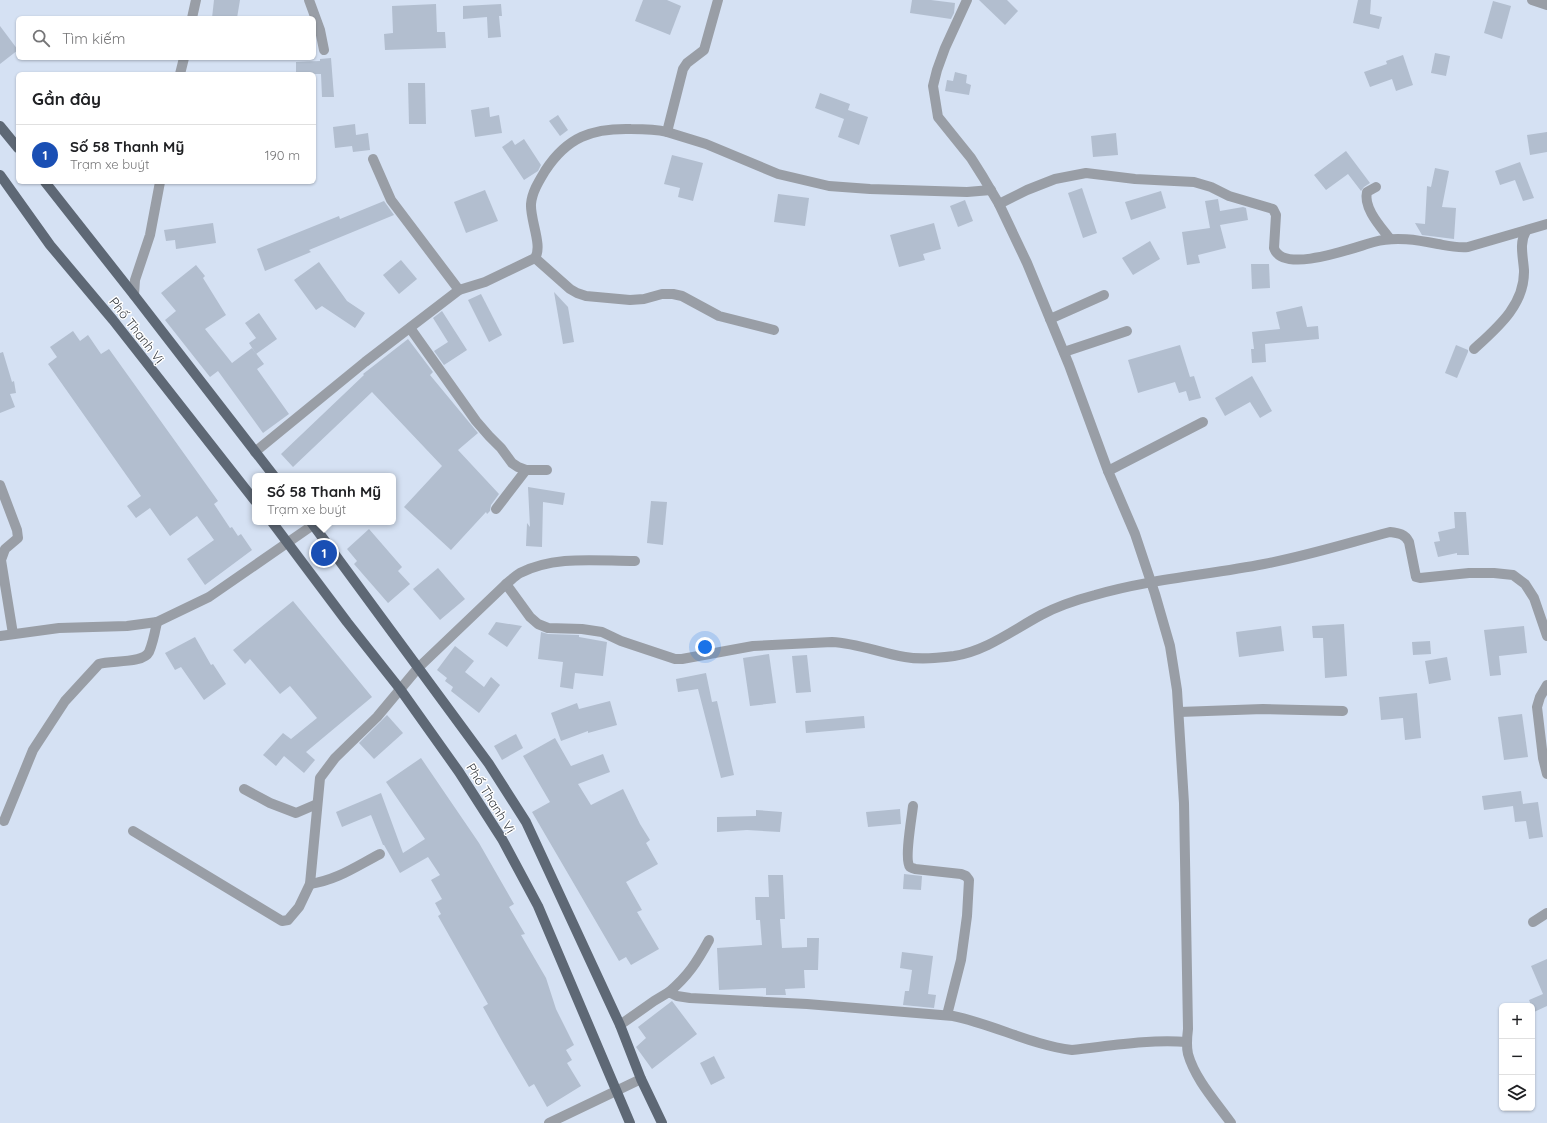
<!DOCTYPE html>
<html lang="vi">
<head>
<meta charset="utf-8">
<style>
  :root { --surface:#fff; --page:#f6f6f6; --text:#202124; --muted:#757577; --line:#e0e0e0; --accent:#146bd4 }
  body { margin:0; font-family:Quicksand,sans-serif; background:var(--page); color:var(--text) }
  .controls { position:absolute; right:12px; bottom:12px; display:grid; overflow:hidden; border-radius:6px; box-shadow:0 1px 3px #0004 }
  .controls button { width:36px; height:36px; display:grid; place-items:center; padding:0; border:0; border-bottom:1px solid var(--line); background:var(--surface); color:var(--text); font:20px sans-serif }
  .you { position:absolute; left:705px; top:647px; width:14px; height:14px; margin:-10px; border:3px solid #fff; border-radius:50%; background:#1a73e8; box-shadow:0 0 0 6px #1a73e833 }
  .badge { display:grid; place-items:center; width:26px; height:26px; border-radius:50%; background:var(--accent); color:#fff; font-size:13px; font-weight:700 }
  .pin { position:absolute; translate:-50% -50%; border:2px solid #fff; box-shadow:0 1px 4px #0006 }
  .popup { position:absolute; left:252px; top:473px; width:144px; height:52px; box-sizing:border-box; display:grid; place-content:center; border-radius:6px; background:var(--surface); filter:drop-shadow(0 1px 3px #0005); font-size:13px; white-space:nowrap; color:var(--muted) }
  .popup b { font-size:15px; color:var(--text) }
  .popup::after { content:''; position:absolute; left:50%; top:100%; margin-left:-8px; border:8px solid transparent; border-top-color:var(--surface) }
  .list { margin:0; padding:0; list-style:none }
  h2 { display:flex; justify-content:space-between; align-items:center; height:52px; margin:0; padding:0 16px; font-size:17px }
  h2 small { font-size:13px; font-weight:400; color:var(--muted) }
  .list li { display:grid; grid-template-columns:26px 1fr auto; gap:12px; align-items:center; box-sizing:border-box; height:60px; padding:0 16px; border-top:1px solid var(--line) }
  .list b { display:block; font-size:15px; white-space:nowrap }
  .list p { margin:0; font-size:13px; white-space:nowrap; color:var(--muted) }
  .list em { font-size:13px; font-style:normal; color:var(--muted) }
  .icon { flex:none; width:22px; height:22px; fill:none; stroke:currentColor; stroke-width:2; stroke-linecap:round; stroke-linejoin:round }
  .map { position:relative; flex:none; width:1547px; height:1123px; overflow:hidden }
  .search { position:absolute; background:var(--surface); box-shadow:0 1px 3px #0004; left:16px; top:16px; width:300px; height:44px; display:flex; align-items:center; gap:10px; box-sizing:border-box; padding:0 14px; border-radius:6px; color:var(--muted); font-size:15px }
  .panel { position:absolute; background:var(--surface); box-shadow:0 1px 3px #0004; left:16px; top:72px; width:300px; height:112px; border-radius:6px }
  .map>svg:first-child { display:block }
  .building { fill:#b2becf }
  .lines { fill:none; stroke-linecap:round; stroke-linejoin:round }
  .minor { stroke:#999ea6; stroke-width:10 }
  .major { stroke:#5e6875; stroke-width:10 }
  .labels { text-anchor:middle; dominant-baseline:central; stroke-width:3; stroke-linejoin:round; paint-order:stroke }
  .street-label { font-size:13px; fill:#33383f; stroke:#fff }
</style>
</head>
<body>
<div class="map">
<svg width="1547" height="1123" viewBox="0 0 1547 1123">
  <rect width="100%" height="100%" fill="#d5e1f3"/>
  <!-- building -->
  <g class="building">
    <polygon points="214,0 240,0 237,18 212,18"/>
    <polygon points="643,0 667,0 681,6 670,35 635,21"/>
    <polygon points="912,0 931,0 955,3 954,13 951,19 910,13"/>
    <polygon points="979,0 1007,0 1018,11 1005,25"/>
    <polygon points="1358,0 1371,0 1370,14 1382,17 1379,29 1353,23"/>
    <polygon points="1493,1 1511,6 1502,39 1484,33"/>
    <polygon points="436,4 437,32 445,32 446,48 385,50 384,34 393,33 392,6"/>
    <polygon points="501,4 502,16 499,16 501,37 488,38 487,17 463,19 463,6"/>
    <polygon points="0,26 18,50 0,64"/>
    <polygon points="1435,53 1450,56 1446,76 1431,73"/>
    <polygon points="1403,55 1413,85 1396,91 1392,79 1370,87 1364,72 1387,64 1386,61"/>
    <polygon points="331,58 334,97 322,97 321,74 296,74 296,62 320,61 320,59"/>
    <polygon points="955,72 967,75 966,83 971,85 969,95 945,91 947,80 953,81"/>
    <polygon points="408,83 425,83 426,124 409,124"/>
    <polygon points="820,93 850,104 848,110 868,117 859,145 838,137 845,116 844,119 815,108"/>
    <polygon points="489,107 490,117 499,115 502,133 475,137 471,110"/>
    <polygon points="558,115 568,130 560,136 549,121"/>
    <polygon points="355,124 356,135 368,133 370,150 353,152 352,146 335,148 333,127"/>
    <polygon points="1547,132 1547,152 1530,155 1527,135"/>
    <polygon points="1116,133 1118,155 1093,157 1091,136"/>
    <polygon points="524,139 541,165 538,171 524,180 502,147 512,140 515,145"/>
    <polygon points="1346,151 1370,183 1364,187 1361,191 1348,174 1326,190 1314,175"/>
    <polygon points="672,155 703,163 693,201 678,197 680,188 664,184"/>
    <polygon points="1520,162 1534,198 1523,201 1515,180 1500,185 1495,171"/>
    <polygon points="1435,168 1449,171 1442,207 1456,208 1454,239 1422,235 1415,223 1425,224 1427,186 1431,187"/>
    <polygon points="1082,188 1097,233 1083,238 1068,193"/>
    <polygon points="485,190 498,221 466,233 454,202"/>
    <polygon points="1161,191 1166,208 1131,220 1125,202"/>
    <polygon points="778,194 809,198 805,226 774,222"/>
    <polygon points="1218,199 1220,211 1243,207 1246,208 1248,220 1220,225 1226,248 1198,255 1200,263 1187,265 1182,232 1210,228 1205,201"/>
    <polygon points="965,200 973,221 958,227 950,206"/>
    <polygon points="384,201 394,215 309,250 311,252 265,271 257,249 339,216 340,219"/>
    <polygon points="213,223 216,243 176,249 175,240 166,241 164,230"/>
    <polygon points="934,223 941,249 923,254 925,260 899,267 890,235"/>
    <polygon points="1150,241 1160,259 1133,275 1122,258"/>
    <polygon points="401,260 417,279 399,294 383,275"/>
    <polygon points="319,262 347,301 365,313 355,328 322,306 316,310 294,280"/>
    <polygon points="1251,264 1269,264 1270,288 1252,289"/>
    <polygon points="196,265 205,276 203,278 226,315 205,329 232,363 252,348 264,364 257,369 289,414 263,433 218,371 210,377 165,320 176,311 161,293"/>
    <polygon points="554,292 568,307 574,342 563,344"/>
    <polygon points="481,294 502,335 489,342 468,300"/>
    <polygon points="1302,306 1307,327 1318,326 1319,339 1265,344 1266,362 1252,363 1251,349 1254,349 1252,332 1280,329 1276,312"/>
    <polygon points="442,311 467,350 444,365 434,351 448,342 433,318"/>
    <polygon points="259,313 277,339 256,354 249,343 256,338 245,323"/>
    <polygon points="73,331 80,341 88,335 101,354 109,349 218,501 214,504 230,528 232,527 238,536 241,534 252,550 205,585 187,559 214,540 197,516 170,536 150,508 136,518 127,506 141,496 48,364 57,357 50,347"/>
    <polygon points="408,339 433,372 430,375 478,433 458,450 499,494 491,505 490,511 487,514 486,512 451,550 404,507 442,466 372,392 293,467 281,454 364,375 363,374"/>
    <polygon points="1180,345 1190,377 1194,376 1201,398 1189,401 1186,391 1179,393 1175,382 1138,393 1128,360"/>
    <polygon points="1456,345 1468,350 1468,352 1457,378 1445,373"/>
    <polygon points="3,352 12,382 14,381 16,393 10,394 15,407 0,413 0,353"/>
    <polygon points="1252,376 1272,411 1260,418 1250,402 1225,416 1215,398"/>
    <polygon points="528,487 565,493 563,505 543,502 542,547 526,546 527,523 530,527"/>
    <polygon points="651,501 667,502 663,545 647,543"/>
    <polygon points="1454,512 1466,512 1469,555 1457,555 1457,553 1438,557 1434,542 1440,541 1438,532 1455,528"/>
    <polygon points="369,529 402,567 398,571 410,584 388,603 354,564 357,561 347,549"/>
    <polygon points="438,568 465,599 440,620 413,589"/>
    <polygon points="293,601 372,697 306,752 315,760 304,773 284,756 276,766 263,755 283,733 291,739 317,718 290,686 280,694 250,659 245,664 233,650"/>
    <polygon points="496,622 522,626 507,647 488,634"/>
    <polygon points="1344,624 1347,676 1325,678 1323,638 1313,638 1312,626"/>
    <polygon points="1281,626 1284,651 1239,657 1236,632"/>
    <polygon points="1524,626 1527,653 1499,656 1501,675 1490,676 1484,630"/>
    <polygon points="541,632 548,634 579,635 579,637 607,642 603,676 575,673 573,689 560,687 563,662 538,659"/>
    <polygon points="195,637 211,665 213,664 226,684 204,700 181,667 175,670 165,653"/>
    <polygon points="1430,641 1431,654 1413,655 1412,642"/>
    <polygon points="455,646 474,661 465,672 484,687 491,677 500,685 479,713 451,691 453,687 445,681 447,678 437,670"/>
    <polygon points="769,654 776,703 750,706 743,658"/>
    <polygon points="807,655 811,692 796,693 792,656"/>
    <polygon points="1447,657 1451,680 1429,684 1425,661"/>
    <polygon points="706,673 712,702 717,701 734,775 721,778 698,689 678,692 676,679"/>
    <polygon points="1417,693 1421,738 1405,740 1403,718 1381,720 1379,697"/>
    <polygon points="610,701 617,725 588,733 588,731 561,741 551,713 577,703 579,709"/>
    <polygon points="1522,714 1528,757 1504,760 1498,717"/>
    <polygon points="387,715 403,733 374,759 359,743"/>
    <polygon points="864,716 865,728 806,733 805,721"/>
    <polygon points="516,734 523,748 502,760 494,746"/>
    <polygon points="555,738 571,766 603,754 610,772 578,784 591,805 623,789 640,824 650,840 646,843 658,864 626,882 642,910 637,912 659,949 631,965 626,957 619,961 532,812 550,802 523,756"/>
    <polygon points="421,758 479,843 514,904 509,907 525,934 521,935 546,978 556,1009 574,1045 566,1050 572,1060 567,1063 581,1086 547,1107 534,1084 529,1087 502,1041 483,1007 488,1004 438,916 441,914 435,903 442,899 431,880 440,875 428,857 400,873 384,845 383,845 371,815 342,827 336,812 381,793 403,853 425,839 386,782"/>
    <polygon points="1521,791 1523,804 1538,802 1543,837 1529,839 1526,821 1515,822 1513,806 1484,810 1482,796"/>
    <polygon points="900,809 901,824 868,827 866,812"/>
    <polygon points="756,810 782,812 780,832 747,830 717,832 717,817 756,816"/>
    <polygon points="904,874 922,876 921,890 903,889"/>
    <polygon points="768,875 783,875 785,919 780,919 782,948 807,947 807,938 819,938 818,970 804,970 805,988 785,989 786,995 766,995 766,988 719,990 717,948 762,945 760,920 756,920 755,897 769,897"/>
    <polygon points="902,952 933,956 928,994 936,995 934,1008 903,1005 905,991 909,991 912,970 900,968"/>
    <polygon points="1547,959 1547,1006 1534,1012 1529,1000 1543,994 1531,966"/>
    <polygon points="672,1001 697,1034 652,1069 636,1047 646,1038 638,1027"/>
    <polygon points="714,1056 725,1078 711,1085 700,1063"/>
  </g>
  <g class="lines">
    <!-- minor -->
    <g class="minor">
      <polyline points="309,0 320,30 324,50"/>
      <path d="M967 0 945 48 937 70 933 86 938 117 971 158 983 177 999 204 1027 263 1069 365 1108 471 1135 534 1155 594 1170 646 1177 690 1184 803 1188 1029C1187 1037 1186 1045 1188 1054 1195 1079 1216 1102 1231 1123"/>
      <polyline points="1532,0 1547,5"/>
      <polyline points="192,18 196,0"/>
      <polyline points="180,74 184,58"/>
      <polyline points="667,132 706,144 778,174 829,186 870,189 967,192 991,190"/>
      <polyline points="373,159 391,200 459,290"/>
      <path d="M1376 187 1367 192C1363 208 1381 227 1390 239"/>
      <path d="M999 204 1027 190 1055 179 1086 173 1135 179 1194 182 1211 187 1229 196 1273 209 1276 215 1274 248C1283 275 1355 247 1374 242 1395 236 1418 240 1438 244 1449 246 1457 248 1468 247L1547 224"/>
      <polyline points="535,258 570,289 577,293 586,296 630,300 644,299 662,294 673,294 682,296 719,316 774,330"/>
      <polyline points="134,295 135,280 150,235 160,182"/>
      <polyline points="1050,319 1104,295"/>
      <polyline points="410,328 476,421 489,436 501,448 512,463 518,467 526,470 547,470"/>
      <path d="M1474 349C1497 328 1525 305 1524 270 1523 256 1519 243 1526 231"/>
      <polyline points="1064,352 1127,331"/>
      <path d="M255 452 365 362 459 290 485 282 535 258C543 246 530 220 531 204 532 192 539 181 545 171 567 137 592 128 631 129 643 129 655 129 667 132L683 69 687 63 704 50 718 0"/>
      <polyline points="1108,471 1203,422"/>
      <polyline points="0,485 17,530 18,538 5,549 1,560 13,634"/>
      <polyline points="496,509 526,470"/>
      <path d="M506 584 530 617 538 624 548 628 582 629 602 632 621 641 675 659H682L753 646 832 642C857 643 880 653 905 657 921 660 938 658 954 656 986 651 1013 630 1041 615 1058 606 1076 600 1095 595 1150 579 1208 575 1264 564 1307 556 1348 543 1390 532 1399 533 1405 534 1409 542L1416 577 1420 578 1469 573H1494L1513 575 1525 584 1534 598 1547 636"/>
      <polyline points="0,636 59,628 127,626 157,622 209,597 313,525"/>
      <polyline points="1547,685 1540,697 1537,707 1543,758 1547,774"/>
      <polyline points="1179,712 1263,709 1343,711"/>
      <polyline points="244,789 270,803 296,813 317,804"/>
      <path d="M913 806C912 816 904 860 910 867 911 868 913 868 915 869L961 874 966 876 969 880 967 916 961 960 947 1015"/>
      <path d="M4 821 33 750 65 701 99 664C111 660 143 664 149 652 153 643 155 632 157 622"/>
      <path d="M133 831 282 921 288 920 299 907 310 884 320 778 335 758 377 717 418 668 506 584C510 581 515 576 520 573 555 555 597 561 635 561"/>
      <path d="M310 884C337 880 355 867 380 854"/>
      <polyline points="1533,922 1547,913"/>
      <path d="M669 992C688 976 697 962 709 940"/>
      <path d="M620 1025 654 1001 669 992 677 996 690 998 807 1004 953 1016C993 1024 1031 1045 1072 1050 1110 1046 1148 1039 1187 1042"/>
      <polyline points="549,1123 641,1079"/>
    </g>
    <!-- major -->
    <g class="major">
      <polyline points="0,126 18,148"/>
      <polyline points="0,175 50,245 113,320 255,501"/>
      <polyline points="45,182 134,295 274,476"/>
      <polyline points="272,522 347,622 400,689 459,772 502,839 538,906 630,1123"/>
      <polyline points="311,522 489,764 526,822 620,1025 641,1079 662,1123"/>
    </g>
  </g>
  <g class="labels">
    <!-- street labels -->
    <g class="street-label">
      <text transform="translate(137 330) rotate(52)">Phố Thanh Vị</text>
      <text transform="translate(491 798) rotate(58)">Phố Thanh Vị</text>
    </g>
  </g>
</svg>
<div class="controls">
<button>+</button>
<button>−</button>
<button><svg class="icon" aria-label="layers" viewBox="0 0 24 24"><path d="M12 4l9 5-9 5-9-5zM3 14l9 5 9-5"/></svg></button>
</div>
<div class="you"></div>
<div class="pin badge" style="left:324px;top:553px;background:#1a4fb4">1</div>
<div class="popup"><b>Số 58 Thanh Mỹ</b>Trạm xe buýt</div>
<div class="search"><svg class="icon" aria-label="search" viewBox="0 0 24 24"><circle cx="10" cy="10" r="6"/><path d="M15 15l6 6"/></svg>Tìm kiếm</div>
<section class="panel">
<h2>Gần đây<small></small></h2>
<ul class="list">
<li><span class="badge" style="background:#1a4fb4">1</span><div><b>Số 58 Thanh Mỹ</b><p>Trạm xe buýt</p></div><em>190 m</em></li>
</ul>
</section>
</div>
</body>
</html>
